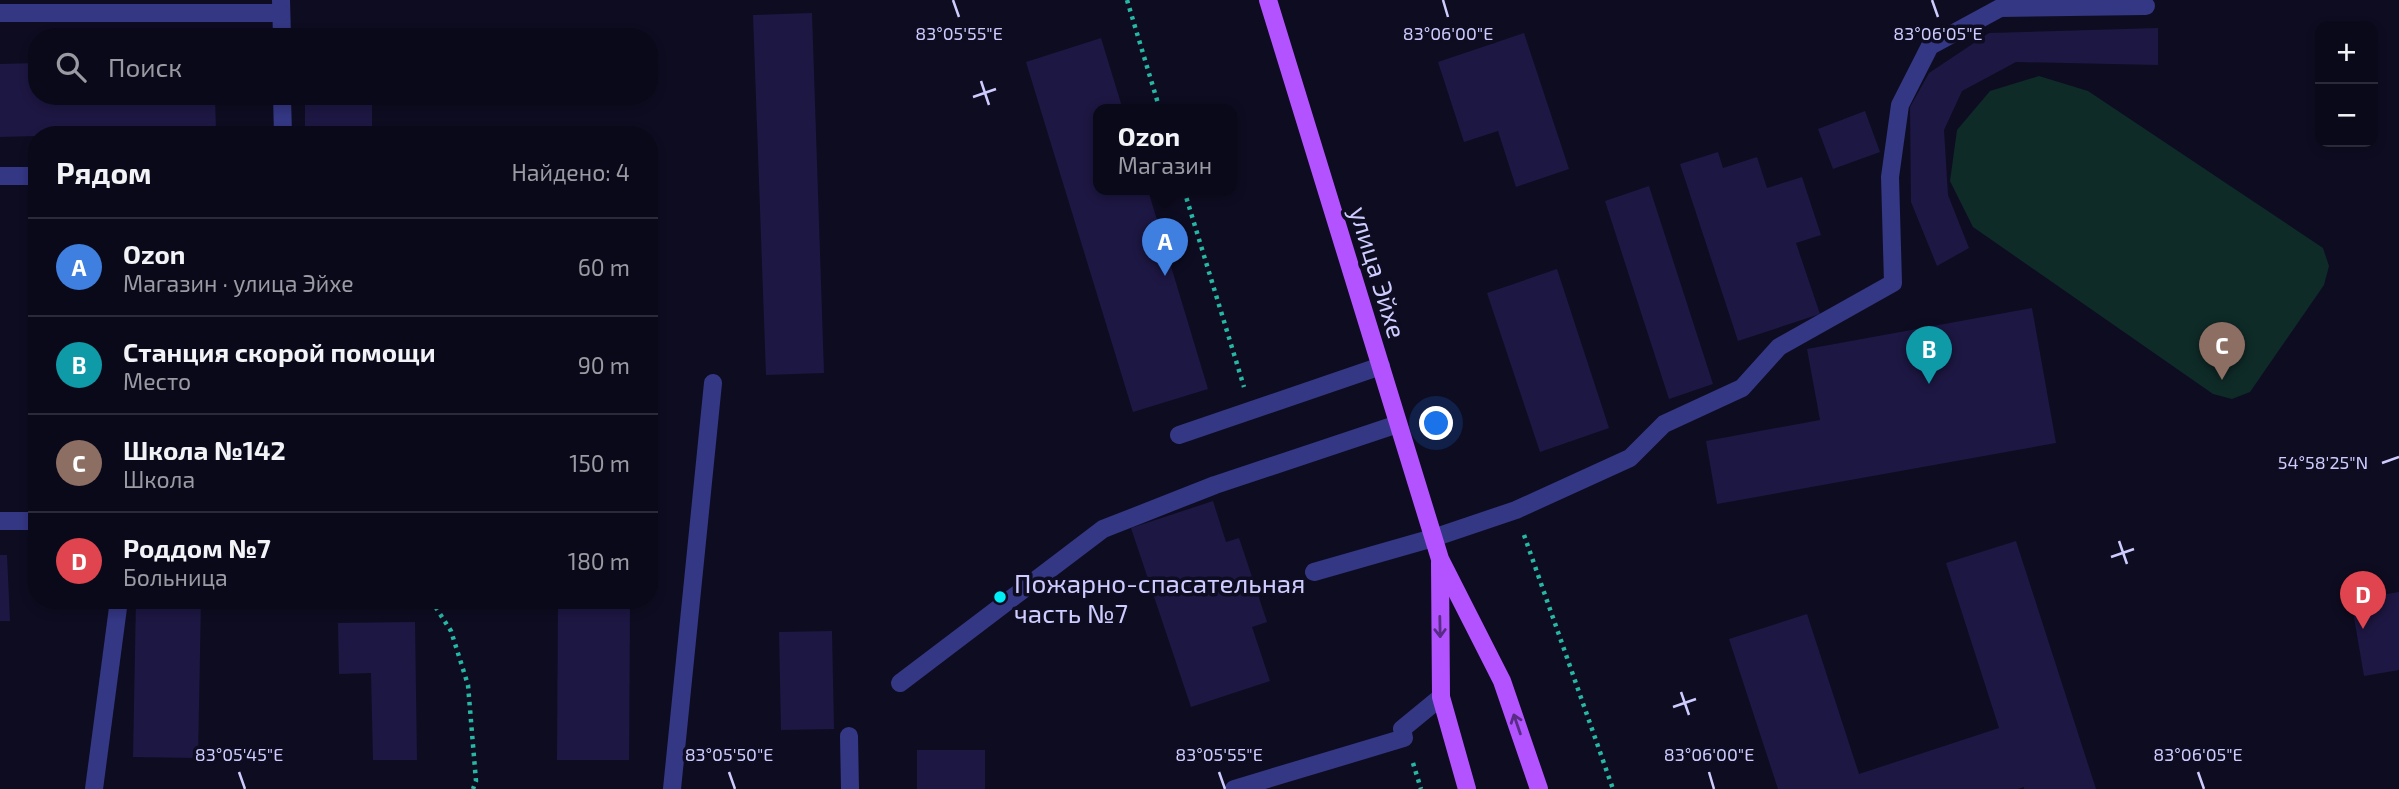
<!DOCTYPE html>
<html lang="ru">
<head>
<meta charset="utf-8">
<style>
  :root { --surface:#0a0919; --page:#131222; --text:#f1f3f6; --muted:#999aa2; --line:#2a2a38; --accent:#00eff7 }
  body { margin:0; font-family:"Exo 2",sans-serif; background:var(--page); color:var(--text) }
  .controls { position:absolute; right:21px; top:21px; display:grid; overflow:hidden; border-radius:14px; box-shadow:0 4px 10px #0003 }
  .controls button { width:63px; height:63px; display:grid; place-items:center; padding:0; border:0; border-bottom:2px solid var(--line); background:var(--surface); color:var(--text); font:35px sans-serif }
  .you { position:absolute; left:1437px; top:424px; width:24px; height:24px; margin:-18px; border:5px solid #fff; border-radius:50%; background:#1a73e8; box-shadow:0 0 0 10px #1a73e833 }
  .badge { display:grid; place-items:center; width:46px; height:46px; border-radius:50%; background:var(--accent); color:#fff; font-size:23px; font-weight:700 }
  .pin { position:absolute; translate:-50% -58px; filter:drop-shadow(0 2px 4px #0008) }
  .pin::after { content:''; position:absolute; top:37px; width:24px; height:21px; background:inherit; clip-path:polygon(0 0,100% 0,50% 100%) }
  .popup { position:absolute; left:1093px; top:104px; width:144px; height:91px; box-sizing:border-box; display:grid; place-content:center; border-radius:14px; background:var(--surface); filter:drop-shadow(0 2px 5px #0005); font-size:23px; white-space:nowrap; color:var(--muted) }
  .popup b { font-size:26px; color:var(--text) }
  .popup::after { content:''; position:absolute; left:50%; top:100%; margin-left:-14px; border:14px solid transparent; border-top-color:var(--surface) }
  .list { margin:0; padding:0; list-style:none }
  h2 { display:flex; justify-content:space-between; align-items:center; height:91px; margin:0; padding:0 28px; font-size:30px }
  h2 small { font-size:23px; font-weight:400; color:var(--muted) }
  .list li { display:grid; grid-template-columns:46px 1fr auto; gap:21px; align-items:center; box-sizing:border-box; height:98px; padding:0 28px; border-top:2px solid var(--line) }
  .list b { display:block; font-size:26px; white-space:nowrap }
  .list p { margin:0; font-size:23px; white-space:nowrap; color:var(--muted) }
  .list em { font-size:23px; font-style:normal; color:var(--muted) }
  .icon { flex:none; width:38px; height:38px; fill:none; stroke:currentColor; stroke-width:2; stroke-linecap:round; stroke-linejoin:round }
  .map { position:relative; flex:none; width:2399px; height:789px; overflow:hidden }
  .search { position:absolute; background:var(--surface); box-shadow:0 4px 10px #0003; left:28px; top:28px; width:630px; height:77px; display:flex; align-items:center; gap:18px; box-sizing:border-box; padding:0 24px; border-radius:28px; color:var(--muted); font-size:26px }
  .panel { position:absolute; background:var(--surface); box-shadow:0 4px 10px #0003; left:28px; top:126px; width:630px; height:483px; border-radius:28px }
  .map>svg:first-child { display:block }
  .green { fill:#0e2b28 }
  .building { fill:#1d1743 }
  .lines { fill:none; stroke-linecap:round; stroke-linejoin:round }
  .path { stroke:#27b8a5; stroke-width:4.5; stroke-dasharray:3.5 5; stroke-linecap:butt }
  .minor { stroke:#343783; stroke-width:18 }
  .major { stroke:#b353ff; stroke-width:18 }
  .oneway { stroke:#582c85 }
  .ticks { fill:none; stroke:#ceccff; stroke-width:2.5 }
  .poi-dot { fill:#00eff7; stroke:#0e0c21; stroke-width:2.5 }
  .labels { text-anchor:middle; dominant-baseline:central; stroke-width:7; stroke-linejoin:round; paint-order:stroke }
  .street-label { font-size:26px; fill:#ceccff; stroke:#0e0c21 }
  .poi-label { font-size:26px; fill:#ceccff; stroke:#0e0c21; text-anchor:start }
  .ticks-label { font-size:18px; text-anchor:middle; fill:#ceccff; stroke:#0e0c21; stroke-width:7; stroke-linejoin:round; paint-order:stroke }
</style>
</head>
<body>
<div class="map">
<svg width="2399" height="789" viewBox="0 0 2399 789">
  <rect width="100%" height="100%" fill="#0e0c21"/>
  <!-- green -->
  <polygon class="green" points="2039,76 2088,91 2323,248 2329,266 2324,285 2250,392 2232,399 2213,394 1973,227 1950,181 1957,130 1990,91"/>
  <!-- building -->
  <g class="building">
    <polygon points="812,13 824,373 766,375 753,15"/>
    <rect x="305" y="28" width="67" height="9"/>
    <polygon points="2158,28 2158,65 2016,62 1962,91 1944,130 1948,195 1969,248 1937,266 1911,202 1910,107 1929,73 1989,33"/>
    <polygon points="1524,33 1569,169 1516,187 1498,131 1464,142 1438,62"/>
    <polygon points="1101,38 1123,110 1098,110 1098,190 1148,190 1208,389 1133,412 1026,62"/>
    <polygon points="37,63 37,96 215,96 216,131 0,137 0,64"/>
    <rect x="305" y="96" width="67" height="39"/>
    <polygon points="1865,111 1880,152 1833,169 1818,129"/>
    <polygon points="1718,152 1723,168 1757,157 1767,188 1802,177 1821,235 1796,243 1820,314 1738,341 1680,164"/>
    <polygon points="1649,186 1713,384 1669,399 1605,201"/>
    <polygon points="1557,269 1609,428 1540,452 1487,293"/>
    <polygon points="2032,308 2056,443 1717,504 1706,441 1820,420 1807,349"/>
    <polygon points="1213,501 1226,542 1239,538 1267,622 1252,627 1270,681 1191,707 1131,528"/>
    <polygon points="2016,541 2096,789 2024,789 2024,787 2018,789 1778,789 1729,639 1807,614 1859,774 1999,728 1946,563"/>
    <polygon points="0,555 7,555 10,621 0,621"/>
    <polygon points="2399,592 2399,670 2364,676 2351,600"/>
    <polygon points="136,600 201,600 198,758 133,757"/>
    <polygon points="558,600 630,600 629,760 557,760"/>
    <polygon points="415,622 417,760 373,760 371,673 339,674 338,623"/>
    <polygon points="832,631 834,729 781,730 779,632"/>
    <rect x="917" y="750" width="68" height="39"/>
  </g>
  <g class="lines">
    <!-- path -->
    <g class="path">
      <polyline points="1127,0 1160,110"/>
      <polyline points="1184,190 1244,387"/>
      <polyline points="1524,535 1613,789"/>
      <polyline points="431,600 451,631 468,685 476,781 473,789"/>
      <polyline points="1413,763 1421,789"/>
    </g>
    <!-- minor -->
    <g class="minor">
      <polyline points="281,0 282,37"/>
      <polyline points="0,13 281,13"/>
      <polyline points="282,96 283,135"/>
      <polyline points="0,176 37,176"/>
      <polyline points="1179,435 1381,366"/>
      <polyline points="0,521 37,521"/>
      <polyline points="1314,572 1433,538 1516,510 1630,458 1664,424 1742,388 1779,347 1893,283 1890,177 1900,105 1930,46 2000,8 2146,6"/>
      <polyline points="900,683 1103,529 1215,485 1398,424"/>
      <polyline points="849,736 850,789"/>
      <polyline points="94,789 119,600"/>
      <polyline points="672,789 713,383"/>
      <polyline points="1234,789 1404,738 1402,729 1441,697"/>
    </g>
    <!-- major -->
    <g class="major">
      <polyline points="1268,0 1440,559 1502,681 1539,789"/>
      <polyline points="1440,563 1441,697 1467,789"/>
    </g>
  </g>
  <!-- one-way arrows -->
  <defs><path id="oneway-shaft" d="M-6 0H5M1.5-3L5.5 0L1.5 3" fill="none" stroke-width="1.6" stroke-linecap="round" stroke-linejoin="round" transform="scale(1.75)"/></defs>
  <g class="oneway">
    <use href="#oneway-shaft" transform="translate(1440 627) rotate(89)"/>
    <use href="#oneway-shaft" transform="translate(1517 724) rotate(-109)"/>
  </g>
  <!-- ticks -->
  <path class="ticks" d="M953 0 959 17M1443 0 1448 17M1932 0 1938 17M981 81 989 105M973 97 996 89M2382 463 2399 457M2119 541 2127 564M2111 557 2134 549M1681 692 1689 715M1673 707 1696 699M239 772 245 789M729 772 735 789M1219 772 1225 789M1709 772 1714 789M2198 772 2204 789"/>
  <!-- markers -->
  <circle class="poi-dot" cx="1000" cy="597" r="7"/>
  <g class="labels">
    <!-- street labels -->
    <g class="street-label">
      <text transform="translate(1379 272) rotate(73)">улица Эйхе</text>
    </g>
    <!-- poi labels -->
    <g class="poi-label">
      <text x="1014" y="582">Пожарно-спасательная<tspan x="1014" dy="30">часть №7</tspan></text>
    </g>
  </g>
  <g class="ticks-label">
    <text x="959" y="40">83°05'55"E</text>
    <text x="1938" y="40">83°06'05"E</text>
    <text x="1448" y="40">83°06'00"E</text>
    <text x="2323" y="469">54°58'25"N</text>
    <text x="239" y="761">83°05'45"E</text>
    <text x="729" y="761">83°05'50"E</text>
    <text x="1219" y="761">83°05'55"E</text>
    <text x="1709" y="761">83°06'00"E</text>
    <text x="2198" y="761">83°06'05"E</text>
  </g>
</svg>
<div class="controls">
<button>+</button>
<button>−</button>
</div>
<div class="you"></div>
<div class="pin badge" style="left:1165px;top:276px;background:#3f7fe0">A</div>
<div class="popup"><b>Ozon</b>Магазин</div>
<div class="pin badge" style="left:1929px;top:384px;background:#0f9aa8">B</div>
<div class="pin badge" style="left:2222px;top:380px;background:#8d6e63">C</div>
<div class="pin badge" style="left:2363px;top:629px;background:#e0444e">D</div>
<div class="search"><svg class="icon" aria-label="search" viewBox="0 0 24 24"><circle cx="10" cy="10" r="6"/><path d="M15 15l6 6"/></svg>Поиск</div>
<section class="panel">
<h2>Рядом<small>Найдено: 4</small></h2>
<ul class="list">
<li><span class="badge" style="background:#3f7fe0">A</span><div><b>Ozon</b><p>Магазин · улица Эйхе</p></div><em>60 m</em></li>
<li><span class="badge" style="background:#0f9aa8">B</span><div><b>Станция скорой помощи</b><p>Место</p></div><em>90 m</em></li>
<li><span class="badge" style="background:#8d6e63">C</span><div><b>Школа №142</b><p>Школа</p></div><em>150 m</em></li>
<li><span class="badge" style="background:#e0444e">D</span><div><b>Роддом №7</b><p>Больница</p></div><em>180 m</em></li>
</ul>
</section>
</div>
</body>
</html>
